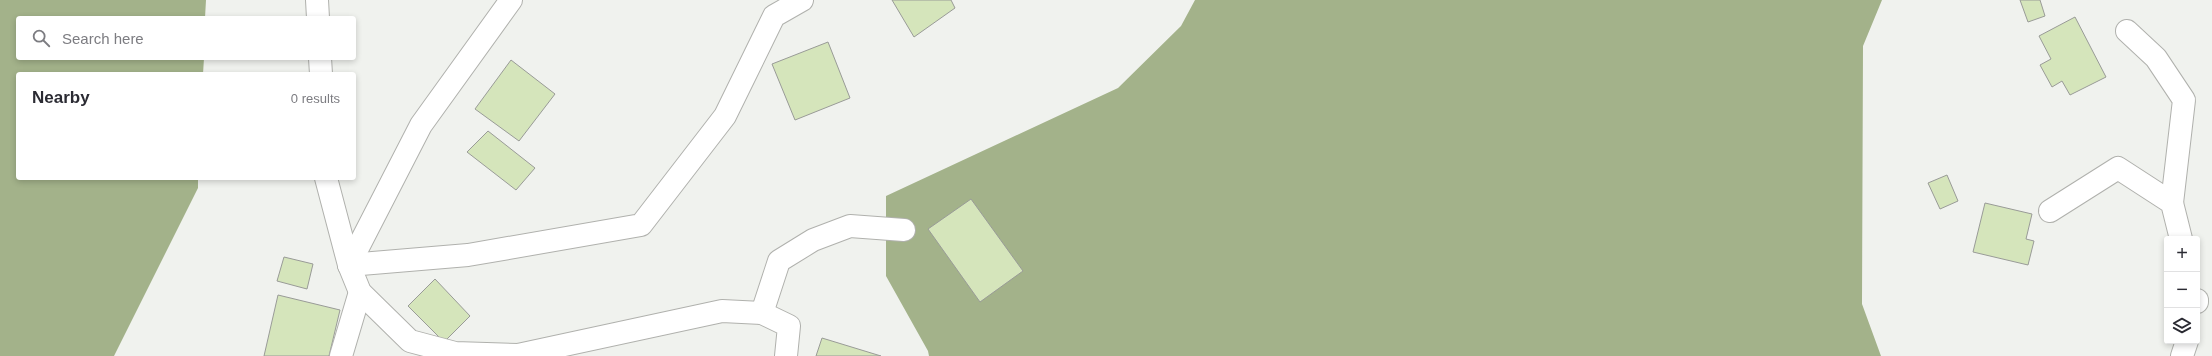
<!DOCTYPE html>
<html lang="en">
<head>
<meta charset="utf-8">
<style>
  :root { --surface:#fff; --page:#f7f7f7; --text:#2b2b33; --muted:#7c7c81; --line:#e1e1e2 }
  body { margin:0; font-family:Helvetica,sans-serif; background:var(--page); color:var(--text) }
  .controls { position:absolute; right:12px; bottom:12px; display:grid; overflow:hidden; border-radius:4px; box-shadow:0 2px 6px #0003 }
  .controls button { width:36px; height:36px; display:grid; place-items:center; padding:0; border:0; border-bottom:1px solid var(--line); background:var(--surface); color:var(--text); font:20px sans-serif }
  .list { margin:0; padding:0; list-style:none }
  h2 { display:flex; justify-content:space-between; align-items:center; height:52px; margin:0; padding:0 16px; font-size:17px }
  h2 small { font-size:13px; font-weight:400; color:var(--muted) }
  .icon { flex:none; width:22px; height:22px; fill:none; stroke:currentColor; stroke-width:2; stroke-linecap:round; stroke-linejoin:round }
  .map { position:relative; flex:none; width:2212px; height:356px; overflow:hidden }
  .search { position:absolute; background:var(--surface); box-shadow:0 2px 6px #0003; left:16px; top:16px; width:340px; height:44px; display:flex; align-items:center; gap:10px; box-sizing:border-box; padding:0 14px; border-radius:4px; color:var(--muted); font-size:15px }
  .panel { position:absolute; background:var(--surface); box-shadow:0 2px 6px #0003; left:16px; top:72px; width:340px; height:108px; border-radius:4px }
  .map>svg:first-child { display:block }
  .forest { fill:#a3b28a }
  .building { fill:#d5e5bb; stroke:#999b97 }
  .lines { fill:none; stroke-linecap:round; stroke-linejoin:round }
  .minor-casing { stroke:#b0b1ad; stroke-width:24 }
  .minor { stroke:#fff; stroke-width:22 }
</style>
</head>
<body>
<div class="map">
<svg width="2212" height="356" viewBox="0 0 2212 356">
  <rect width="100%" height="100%" fill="#f0f2ee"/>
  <!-- forest -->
  <g class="forest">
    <polygon points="0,0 206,0 205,18 18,18 18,58 204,58 203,74 18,74 18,178 198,178 198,188 114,356 0,356"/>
    <polygon points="1195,0 1882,0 1863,46 1862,304 1881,356 929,356 928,351 886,276 886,196 1118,88 1181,26"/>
  </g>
  <!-- building -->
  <g class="building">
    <polygon points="892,0 951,0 955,8 914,37"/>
    <polygon points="2020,0 2040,0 2045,16 2028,22"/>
    <polygon points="2075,17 2106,77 2070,95 2062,81 2052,87 2040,65 2051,59 2039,36"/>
    <polygon points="828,42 850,98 795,120 772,64"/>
    <polygon points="511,60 555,94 519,141 475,109"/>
    <polygon points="488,131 535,168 516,190 467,152"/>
    <polygon points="1947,175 1958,201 1940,209 1928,183"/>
    <polygon points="971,199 1023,271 980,302 928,229"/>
    <polygon points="1985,203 2032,214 2026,239 2034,241 2028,265 1973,252"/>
    <polygon points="284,257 313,264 307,289 277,281"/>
    <polygon points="435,279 470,316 444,342 408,306"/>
    <polygon points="278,295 340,310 329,356 264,356"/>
    <polygon points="822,338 881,356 816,356"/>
  </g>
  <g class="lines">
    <defs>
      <g id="minor">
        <polyline points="317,0 318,18"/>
        <polyline points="2127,31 2156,58 2184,100 2172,203"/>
        <polyline points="320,58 321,74"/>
        <polyline points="326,178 349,265 360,292 410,341 455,353 518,355 722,311 762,313 789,326 786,356"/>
        <polyline points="2050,211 2118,168 2172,203 2181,239"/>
        <polyline points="349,265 468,255 641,225 725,116 774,16 802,0"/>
        <polyline points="349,265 421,125 511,0"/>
        <polyline points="2197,300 2197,302"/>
        <polyline points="762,313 779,261 813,240 850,226 904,230"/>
        <polyline points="341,356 360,292"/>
        <polyline points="2182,356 2187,341"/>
      </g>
    </defs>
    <!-- minor casing -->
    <use href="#minor" class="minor-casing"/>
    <!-- minor -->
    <use href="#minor" class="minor"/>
  </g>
</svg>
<div class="controls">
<button>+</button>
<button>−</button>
<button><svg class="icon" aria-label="layers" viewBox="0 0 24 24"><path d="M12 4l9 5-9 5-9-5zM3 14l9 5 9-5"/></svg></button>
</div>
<div class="search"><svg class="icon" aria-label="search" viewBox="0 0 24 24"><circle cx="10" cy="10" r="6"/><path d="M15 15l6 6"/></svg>Search here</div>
<section class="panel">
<h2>Nearby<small>0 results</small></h2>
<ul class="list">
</ul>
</section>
</div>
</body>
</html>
